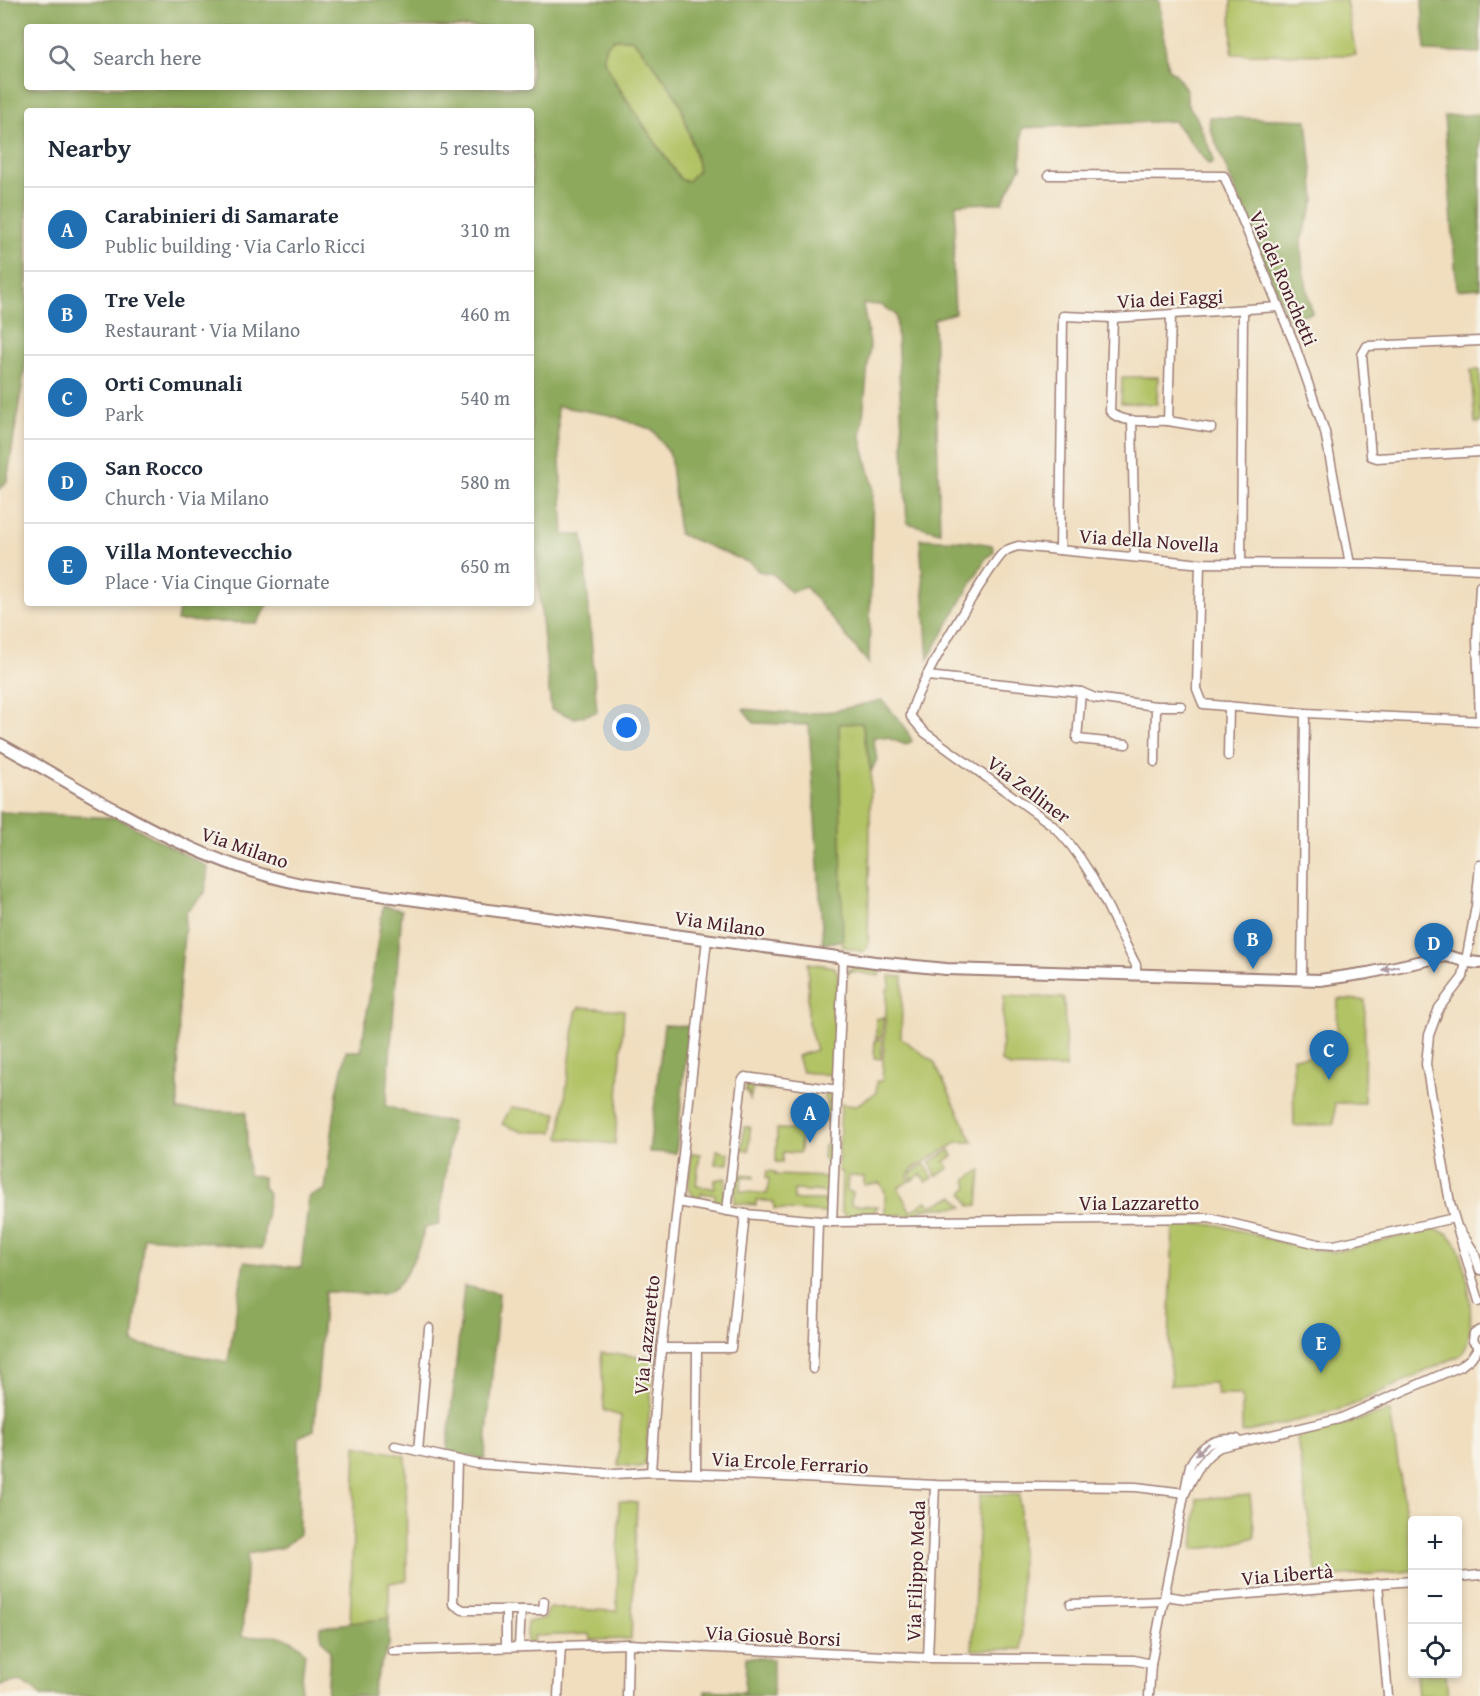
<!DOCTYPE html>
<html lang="en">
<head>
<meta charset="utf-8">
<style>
  :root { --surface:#fff; --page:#f6f6f7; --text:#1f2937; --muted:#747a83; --line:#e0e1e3; --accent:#1f6fb2 }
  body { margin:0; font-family:"Gentium Book Plus",serif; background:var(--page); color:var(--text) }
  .controls { position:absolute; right:18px; bottom:18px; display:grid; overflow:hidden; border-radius:6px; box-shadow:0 3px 9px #0003 }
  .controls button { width:54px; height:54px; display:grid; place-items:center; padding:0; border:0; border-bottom:2px solid var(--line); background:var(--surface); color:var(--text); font:30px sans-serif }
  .you { position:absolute; left:627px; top:728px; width:21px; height:21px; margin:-15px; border:4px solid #fff; border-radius:50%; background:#1a73e8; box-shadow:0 0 0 9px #1a73e833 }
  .badge { display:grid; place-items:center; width:39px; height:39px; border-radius:50%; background:var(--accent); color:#fff; font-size:20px; font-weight:700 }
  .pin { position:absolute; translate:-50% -50px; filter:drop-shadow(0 2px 3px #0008) }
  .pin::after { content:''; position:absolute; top:32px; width:21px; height:18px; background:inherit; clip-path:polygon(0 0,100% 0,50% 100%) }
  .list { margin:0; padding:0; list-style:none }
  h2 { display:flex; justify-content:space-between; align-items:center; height:78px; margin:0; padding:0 24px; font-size:26px }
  h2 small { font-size:20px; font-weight:400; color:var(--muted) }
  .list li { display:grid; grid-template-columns:39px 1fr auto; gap:18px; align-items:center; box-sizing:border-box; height:84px; padding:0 24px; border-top:2px solid var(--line) }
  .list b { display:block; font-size:22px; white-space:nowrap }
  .list p { margin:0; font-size:20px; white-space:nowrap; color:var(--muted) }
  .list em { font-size:20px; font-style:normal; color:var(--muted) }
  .icon { flex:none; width:33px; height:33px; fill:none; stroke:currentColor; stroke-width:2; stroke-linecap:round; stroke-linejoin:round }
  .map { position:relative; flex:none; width:1480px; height:1696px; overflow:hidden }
  .search { position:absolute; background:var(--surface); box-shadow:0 3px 9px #0003; left:24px; top:24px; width:510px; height:66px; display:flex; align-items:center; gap:15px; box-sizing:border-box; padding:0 21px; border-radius:6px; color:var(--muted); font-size:22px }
  .panel { position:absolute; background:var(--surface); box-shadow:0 3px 9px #0003; left:24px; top:108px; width:510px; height:498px; border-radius:6px }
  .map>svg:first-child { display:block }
  .green { fill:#b2c366; stroke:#7e7148; stroke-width:1.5; fill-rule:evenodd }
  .forest { fill:#8da95b; stroke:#6c6443; stroke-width:1.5; fill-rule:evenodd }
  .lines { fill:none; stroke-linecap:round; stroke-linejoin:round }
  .minor-casing { stroke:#9d7e75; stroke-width:11 }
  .tertiary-casing { stroke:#9d7e75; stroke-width:14 }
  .minor { stroke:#fff; stroke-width:8 }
  .tertiary { stroke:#fff; stroke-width:10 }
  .oneway { fill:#ae9aa0 }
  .labels { text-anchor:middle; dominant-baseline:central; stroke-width:4.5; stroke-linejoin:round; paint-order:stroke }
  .street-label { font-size:20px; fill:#4a1f2b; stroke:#f7f3e8 }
</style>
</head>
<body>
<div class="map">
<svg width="1480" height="1696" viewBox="0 0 1480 1696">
  <rect width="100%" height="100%" fill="#f7f3e8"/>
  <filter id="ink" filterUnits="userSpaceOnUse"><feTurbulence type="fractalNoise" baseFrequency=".0167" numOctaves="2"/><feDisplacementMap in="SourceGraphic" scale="12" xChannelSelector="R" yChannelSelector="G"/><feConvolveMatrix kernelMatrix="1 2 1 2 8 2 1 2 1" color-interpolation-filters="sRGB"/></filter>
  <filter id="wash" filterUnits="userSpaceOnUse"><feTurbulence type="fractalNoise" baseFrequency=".008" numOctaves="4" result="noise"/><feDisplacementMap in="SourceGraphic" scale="24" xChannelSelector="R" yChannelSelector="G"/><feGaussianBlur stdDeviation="1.35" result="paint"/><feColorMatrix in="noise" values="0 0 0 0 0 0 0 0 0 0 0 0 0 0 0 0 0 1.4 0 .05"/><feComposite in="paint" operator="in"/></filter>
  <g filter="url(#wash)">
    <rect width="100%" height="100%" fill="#f0debf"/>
    <!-- green -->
    <g class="green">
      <polygon points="1231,0 1346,0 1356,55 1232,54"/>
      <path d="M614 39H631C642 48 676 93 681 106 687 125 692 145 698 164L699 170 688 181H681L618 86 604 60 605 47Z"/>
      <polygon points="1471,370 1480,370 1480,423 1475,423"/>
      <polygon points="1122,377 1158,377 1157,404 1121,403"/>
      <polygon points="862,723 871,772 868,947 863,952 842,946 839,724"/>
      <polygon points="808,963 834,967 838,974 833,1075 802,1072 797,1056 816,1050 808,1022"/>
      <polygon points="854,967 880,970 879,976 850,971 847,976 848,970"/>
      <polygon points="889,976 903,977 901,1038 934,1062 973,1142 958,1142 912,1169 908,1175 909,1181 898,1188 911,1212 926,1201 932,1206 954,1196 963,1207 921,1209 920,1215 885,1215 885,1192 880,1183 864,1185 864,1177 848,1176 847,1191 852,1192 851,1205 878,1206 872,1216 846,1216 841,1211 842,1172 838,1171 841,1104 855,1106 876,1093 877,1081 882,1081 887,989 890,986"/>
      <polygon points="1004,996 1064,998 1066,1068 1010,1067 1001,1061"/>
      <polygon points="1338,999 1365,1000 1364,1103 1335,1103 1334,1124 1294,1126 1293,1057 1336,1056"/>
      <polygon points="580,1007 624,1010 615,1144 560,1138 576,1012"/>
      <polygon points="883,1017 882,1037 876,1038 876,1019"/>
      <polygon points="875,1040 882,1040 881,1059 874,1058"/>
      <polygon points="749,1082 772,1088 771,1090 753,1088 750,1099 748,1091 745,1091"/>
      <polygon points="825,1092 833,1098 829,1168 827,1168 827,1160 823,1160 824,1145 828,1145 829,1121 825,1121 826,1103 830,1102 825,1100"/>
      <polygon points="511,1107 557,1113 553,1132 523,1132 502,1124"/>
      <polygon points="744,1127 750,1127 749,1151 742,1149"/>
      <polygon points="777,1129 801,1130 800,1153 783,1152 782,1163 776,1162"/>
      <polygon points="717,1150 727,1153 729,1152 728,1164 715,1164"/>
      <polygon points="950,1150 953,1156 945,1161 949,1168 936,1176 930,1162"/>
      <polygon points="691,1153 700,1154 696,1186 714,1188 715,1180 726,1178 724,1197 720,1202 714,1202 715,1195 701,1193 700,1199 697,1199 688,1190"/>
      <polygon points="925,1164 933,1178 926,1182 921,1174 911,1181 911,1173"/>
      <polygon points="981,1170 978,1205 970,1206 963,1193 968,1187 966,1180"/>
      <path d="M767 1171 775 1172V1175L828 1177 827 1213 774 1209V1202L756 1200V1205L734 1203 736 1174 754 1175V1178L742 1177 740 1191 767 1194 769 1179 766 1178ZM794 1190 826 1192V1200H794Z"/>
      <path d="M1173 1224 1219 1225 1301 1248 1334 1252 1430 1229C1438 1230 1447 1231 1452 1238 1469 1257 1479 1336 1461 1355L1350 1406 1313 1417 1242 1433V1395H1217L1215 1383 1171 1385 1169 1343Z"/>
      <polygon points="601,1353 654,1357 645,1465 638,1467 618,1465 621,1416 604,1411"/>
      <polygon points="1390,1411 1412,1552 1412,1571 1317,1578 1297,1438"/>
      <polygon points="356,1445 406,1456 407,1580 389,1583 389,1618 350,1625"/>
      <polygon points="980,1494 1020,1495 1022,1649 972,1650"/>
      <polygon points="1250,1495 1255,1537 1226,1546 1193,1549 1197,1499"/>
      <polygon points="619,1501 637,1503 631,1639 591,1640 590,1634 534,1636 534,1642 527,1642 527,1622 545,1618 549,1608 617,1611"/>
      <polygon points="1416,1674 1446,1674 1448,1696 1418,1696"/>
    </g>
    <!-- forest -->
    <g class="forest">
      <path d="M0 0H1159L1168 69 1175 73 1187 91V104L1196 116 1213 157V163L1208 164 1174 121 1022 128 1021 167 1002 203 956 204 953 267 955 313 934 319 940 532 907 523 896 315 881 305 863 304 870 345 861 438 873 486 869 664 806 587 791 592 773 574 758 571 752 564 679 534 670 455 653 430 610 415 557 406 564 535H583L597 712 575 718 551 710 535 551 531 549V111H27V355L7 481 0 489ZM27 27H531V87H27ZM614 39H631C642 48 676 93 681 106 687 125 692 145 698 164V170L688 181 681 180 617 86 604 60 605 47Z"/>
      <polygon points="1422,0 1480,0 1480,53 1425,51"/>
      <polygon points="1480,114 1480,288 1457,290 1444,116"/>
      <polygon points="1209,117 1307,120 1315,200 1301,240 1302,264 1312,313 1287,318 1210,128"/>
      <polygon points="920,539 967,541 992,545 994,552 986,558 928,659"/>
      <polygon points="180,603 269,603 257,623 177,621"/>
      <polygon points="882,700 905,727 912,741 906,745 888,738 873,737 877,759 871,772 862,723 839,724 843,940 823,944 809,725 754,723 743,709 802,714 833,711"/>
      <path d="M0 812 118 818 208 867 205 893 186 912 179 992 178 1110 246 1112 248 1175 263 1177V1187L269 1194 262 1249 207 1242 144 1237 133 1343 228 1362 244 1262 301 1268 309 1196 325 1190 337 1093 346 1051H361L383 906 402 910 386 1106 428 1119 452 1122 439 1225 425 1227C421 1244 405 1287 386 1293 368 1297 344 1291 325 1292L314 1430 299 1437V1534L284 1547 247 1554 242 1637C265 1637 289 1630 305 1652L300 1696H41L37 1691 20 1681 0 1685Z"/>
      <polygon points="664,1025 689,1026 676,1153 649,1152"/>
      <polygon points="464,1286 499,1293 485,1459 447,1452"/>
      <polygon points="389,1618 389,1646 377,1673 372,1696 327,1696 330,1650 322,1639 320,1627"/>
      <polygon points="746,1657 773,1659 773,1696 705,1696 705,1690 745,1692"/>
    </g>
  </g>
  <g filter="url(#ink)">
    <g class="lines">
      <defs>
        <g id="minor">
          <polyline points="1049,175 1224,176 1294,343 1325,432 1350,564"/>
          <path d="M1113 318 1110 411C1121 425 1152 420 1168 421L1171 315"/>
          <polyline points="1480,341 1367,346 1362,355 1371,456 1377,458 1480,452"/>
          <polyline points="1132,420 1135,557"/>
          <polyline points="1168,421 1211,428"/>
          <polyline points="1060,550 1063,316 1113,318 1278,307"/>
          <polyline points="1200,563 1197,689 1203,704 1305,713 1480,721"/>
          <polyline points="1241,563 1243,311"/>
          <polyline points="1480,586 1477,640 1480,719"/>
          <polyline points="927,676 1081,692 1095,698 1156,706"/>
          <polyline points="1081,692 1077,739 1126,744"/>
          <polyline points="1228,756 1229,706"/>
          <polyline points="1155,762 1156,706 1181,706"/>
          <path d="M1136 975V965C1111 918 1092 861 1051 824L924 732 911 717C908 698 985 573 1002 554 1006 549 1012 548 1018 546L1192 563 1371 564 1480 569"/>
          <polyline points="1302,979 1305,713"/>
          <polyline points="678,1202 745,1214 832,1222 1209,1218 1318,1244 1334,1245 1454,1218"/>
          <polyline points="727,1211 742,1081 745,1077 838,1090"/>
          <polyline points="832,1222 843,958"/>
          <polyline points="1459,1229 1474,1252 1480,1270"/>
          <polyline points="1479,1301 1450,1203 1426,1064 1429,1035 1439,1008 1463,977 1476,906 1480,865"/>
          <polyline points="1480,1330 1474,1333 1473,1341 1480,1348"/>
          <polyline points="661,1348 697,1348"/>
          <polyline points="813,1369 818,1222"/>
          <polyline points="395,1446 477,1464 615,1474 651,1472 765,1476 935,1485 1136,1487 1185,1493"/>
          <polyline points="418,1451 429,1328"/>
          <polyline points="457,1460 453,1604 463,1610 543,1610 544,1601"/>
          <polyline points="651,1472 656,1396 707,939"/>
          <polyline points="696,1473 697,1348 731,1348 745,1214"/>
          <path d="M1185 1493C1194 1475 1202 1457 1220 1447L1339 1419 1461 1366 1471 1358 1478 1348"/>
          <polyline points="1458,1577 1480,1575"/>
          <polyline points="1378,1583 1388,1696"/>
          <polyline points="1165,1596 1186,1599 1412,1581"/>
          <polyline points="1071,1604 1164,1601"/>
          <polyline points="519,1646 521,1610"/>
          <polyline points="506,1647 506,1611"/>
          <polyline points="393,1651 628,1644 928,1658 1134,1660 1151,1664"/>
          <polyline points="928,1658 935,1485"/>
          <polyline points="558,1696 561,1646"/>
          <polyline points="627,1696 628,1644"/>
          <path d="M1149 1696 1151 1664 1190 1465C1201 1444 1214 1438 1237 1439"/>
        </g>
        <path id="tertiary" d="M0 744C102 800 203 870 319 887L875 962 946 969 1320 980 1368 973 1445 956C1458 958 1467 963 1480 963"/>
      </defs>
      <!-- minor casing -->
      <use href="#minor" class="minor-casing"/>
      <!-- tertiary casing -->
      <use href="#tertiary" class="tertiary-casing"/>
      <!-- minor -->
      <use href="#minor" class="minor"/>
      <!-- tertiary -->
      <use href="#tertiary" class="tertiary"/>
    </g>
    <!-- one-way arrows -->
    <defs><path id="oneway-solid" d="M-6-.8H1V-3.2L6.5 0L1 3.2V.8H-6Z" transform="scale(1.5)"/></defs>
    <g class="oneway">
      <use href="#oneway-solid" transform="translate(1390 968) rotate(167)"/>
      <use href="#oneway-solid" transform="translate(1202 1449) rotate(138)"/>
    </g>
  </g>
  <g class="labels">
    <!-- street labels -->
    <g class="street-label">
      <text transform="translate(1284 278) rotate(67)">Via dei Ronchetti</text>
      <text transform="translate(1170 298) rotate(-3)">Via dei Faggi</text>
      <text transform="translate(1149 540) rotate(4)">Via della Novella</text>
      <text transform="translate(1029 789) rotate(37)">Via Zelliner</text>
      <text transform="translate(245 847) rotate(19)">Via Milano</text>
      <text transform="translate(720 923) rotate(8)">Via Milano</text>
      <text x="1139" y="1202">Via Lazzaretto</text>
      <text transform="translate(646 1335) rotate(-84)">Via Lazzaretto</text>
      <text transform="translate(790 1462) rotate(3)">Via Ercole Ferrario</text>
      <text transform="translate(915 1571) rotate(-88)">Via Filippo Meda</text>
      <text transform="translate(1287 1574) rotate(-5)">Via Libertà</text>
      <text transform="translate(773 1635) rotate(3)">Via Giosuè Borsi</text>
    </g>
  </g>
</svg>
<div class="controls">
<button>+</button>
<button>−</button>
<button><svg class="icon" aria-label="locate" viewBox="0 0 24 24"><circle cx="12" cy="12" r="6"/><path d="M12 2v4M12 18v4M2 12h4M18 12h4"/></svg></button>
</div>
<div class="you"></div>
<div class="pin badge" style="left:810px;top:1143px">A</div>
<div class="pin badge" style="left:1253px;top:969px">B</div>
<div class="pin badge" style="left:1329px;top:1080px">C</div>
<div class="pin badge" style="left:1434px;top:973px">D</div>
<div class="pin badge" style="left:1321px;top:1373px">E</div>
<div class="search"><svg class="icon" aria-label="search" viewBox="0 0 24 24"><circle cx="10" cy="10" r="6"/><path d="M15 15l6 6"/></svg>Search here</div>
<section class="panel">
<h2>Nearby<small>5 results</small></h2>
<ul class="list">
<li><span class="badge">A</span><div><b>Carabinieri di Samarate</b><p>Public building · Via Carlo Ricci</p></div><em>310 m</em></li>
<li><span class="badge">B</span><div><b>Tre Vele</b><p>Restaurant · Via Milano</p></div><em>460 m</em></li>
<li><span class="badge">C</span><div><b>Orti Comunali</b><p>Park</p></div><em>540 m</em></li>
<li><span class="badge">D</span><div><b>San Rocco</b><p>Church · Via Milano</p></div><em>580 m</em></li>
<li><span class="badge">E</span><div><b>Villa Montevecchio</b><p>Place · Via Cinque Giornate</p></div><em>650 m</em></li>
</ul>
</section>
</div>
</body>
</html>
